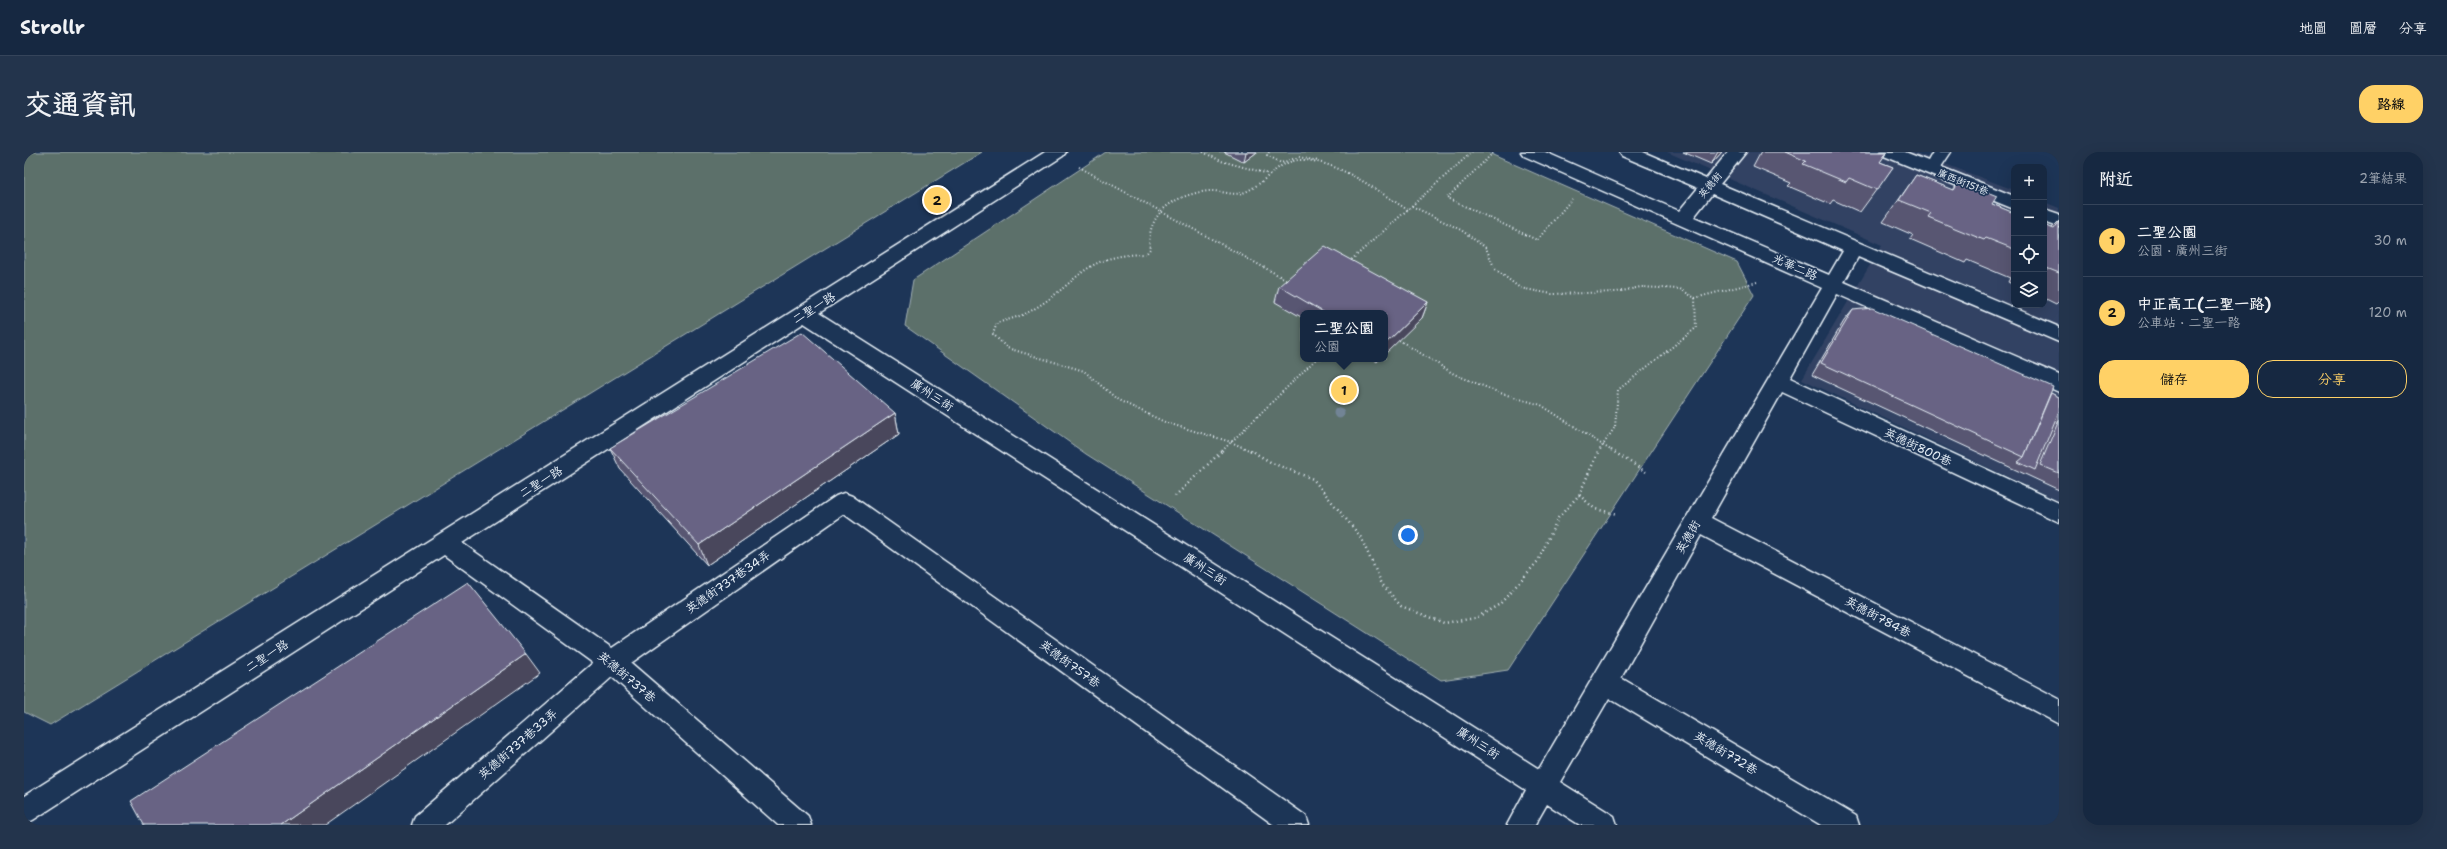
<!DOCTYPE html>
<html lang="zh-TW">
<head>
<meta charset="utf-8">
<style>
  :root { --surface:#162841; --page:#23344c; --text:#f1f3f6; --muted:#9ea6b1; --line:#35445a; --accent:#ffd166 }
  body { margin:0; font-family:"Shantell Sans","LXGW WenKai TC",sans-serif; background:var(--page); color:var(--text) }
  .controls { position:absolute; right:12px; top:12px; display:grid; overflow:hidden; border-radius:8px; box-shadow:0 4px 16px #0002 }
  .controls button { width:36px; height:36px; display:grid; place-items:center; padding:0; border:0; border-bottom:1px solid var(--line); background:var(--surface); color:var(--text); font:20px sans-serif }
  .you { position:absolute; left:1384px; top:383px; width:14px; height:14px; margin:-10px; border:3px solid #fff; border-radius:50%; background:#1a73e8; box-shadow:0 0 0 6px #1a73e833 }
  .badge { display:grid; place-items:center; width:26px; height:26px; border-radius:50%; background:var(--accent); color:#111; font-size:13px; font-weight:700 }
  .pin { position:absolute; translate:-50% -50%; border:2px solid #fff; box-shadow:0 1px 4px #0006 }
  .popup { position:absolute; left:1276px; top:158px; width:88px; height:52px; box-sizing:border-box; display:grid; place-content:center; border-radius:8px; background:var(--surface); filter:drop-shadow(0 1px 3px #0005); font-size:13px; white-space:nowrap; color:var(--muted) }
  .popup b { font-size:15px; color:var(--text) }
  .popup::after { content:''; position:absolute; left:50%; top:100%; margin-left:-8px; border:8px solid transparent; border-top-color:var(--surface) }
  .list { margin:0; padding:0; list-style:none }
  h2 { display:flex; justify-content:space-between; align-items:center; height:52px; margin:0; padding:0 16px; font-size:17px }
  h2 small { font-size:13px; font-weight:400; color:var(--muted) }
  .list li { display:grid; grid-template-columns:26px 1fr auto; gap:12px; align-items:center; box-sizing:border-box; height:72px; padding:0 16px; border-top:1px solid var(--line) }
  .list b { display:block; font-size:15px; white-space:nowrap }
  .list p { margin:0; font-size:13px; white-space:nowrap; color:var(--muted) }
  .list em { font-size:13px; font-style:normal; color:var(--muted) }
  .actions { display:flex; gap:8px; padding:12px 16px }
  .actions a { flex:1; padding:9px 0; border:1px solid var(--accent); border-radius:16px; text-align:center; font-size:14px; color:var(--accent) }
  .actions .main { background:var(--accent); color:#111 }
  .icon { flex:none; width:22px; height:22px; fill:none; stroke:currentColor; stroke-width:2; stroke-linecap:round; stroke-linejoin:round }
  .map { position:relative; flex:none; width:2035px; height:673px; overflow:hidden; border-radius:16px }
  header { display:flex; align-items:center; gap:24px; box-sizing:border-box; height:56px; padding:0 20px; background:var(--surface); border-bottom:1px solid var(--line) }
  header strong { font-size:19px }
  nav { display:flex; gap:22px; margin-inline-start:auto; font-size:14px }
  .intro { display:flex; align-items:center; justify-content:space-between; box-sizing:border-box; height:96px; padding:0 24px }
  h1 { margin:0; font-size:28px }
  .button { padding:10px 18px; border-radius:16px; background:var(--accent); color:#111; font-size:14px; font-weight:700 }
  main { display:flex; gap:24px; padding:0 24px }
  aside { flex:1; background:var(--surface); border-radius:16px; box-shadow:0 4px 16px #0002 }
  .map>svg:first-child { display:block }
  .built { fill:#334364 }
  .green { fill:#5b6f6b; stroke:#a2b0b2; fill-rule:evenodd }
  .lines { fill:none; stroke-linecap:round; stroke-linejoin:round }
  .minor-casing { stroke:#e8f1f8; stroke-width:3 }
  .path-far1 { stroke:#e8f1f8; stroke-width:2; stroke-dasharray:1 2.5; stroke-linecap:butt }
  .path { stroke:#e8f1f8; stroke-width:2.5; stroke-dasharray:1 3.5; stroke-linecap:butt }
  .minor { fill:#1d3557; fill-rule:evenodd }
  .tree { fill:#728495 }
  .wall { fill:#595672; stroke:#e8f1f8 }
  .shaded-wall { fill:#48465c; stroke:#e8f1f8 }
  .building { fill:#676484; stroke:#e8f1f8 }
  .labels { text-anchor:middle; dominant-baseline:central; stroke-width:3.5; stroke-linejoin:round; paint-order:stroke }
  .far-street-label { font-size:10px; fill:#e8f1f8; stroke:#1d3557 }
  .street-label { font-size:12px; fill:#e8f1f8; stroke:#1d3557 }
</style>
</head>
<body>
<header>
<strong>Strollr</strong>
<nav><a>地圖</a><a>圖層</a><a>分享</a></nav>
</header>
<div class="intro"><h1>交通資訊</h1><a class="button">路線</a></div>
<main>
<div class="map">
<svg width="2035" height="673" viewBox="0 0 2035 673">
  <rect width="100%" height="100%" fill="#1d3557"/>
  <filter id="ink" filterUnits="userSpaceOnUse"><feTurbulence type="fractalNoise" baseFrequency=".025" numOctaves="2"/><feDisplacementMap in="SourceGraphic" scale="8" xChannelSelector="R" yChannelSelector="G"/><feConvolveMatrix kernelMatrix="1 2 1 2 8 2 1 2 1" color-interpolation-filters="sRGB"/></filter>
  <g filter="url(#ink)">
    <!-- built -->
    <polygon class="built" points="1643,0 1889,0 1990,38 1990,153 2020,153 2020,50 2035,56 2035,349 1778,227 1858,93"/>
    <!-- green -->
    <g class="green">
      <polygon points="0,0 958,0 26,573 0,560"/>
      <path d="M1082 0H1462L1713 110 1730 143 1484 518 1417 528 1062 302 881 174 889 128ZM1279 161H1361V207H1279Z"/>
    </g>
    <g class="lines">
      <defs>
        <g id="minor">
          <path d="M1021 0H1042L1039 4 795 161 1515 617 1798 136 1500 4 1497 0H1521L1655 59 1674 36 1598 4 1595 0H1619L1682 27 1704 0H1722L1696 32 2035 175V190L1834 105 1820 130 2035 223V240L1813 142 1766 226 2035 351V370L1758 240 1687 366 2035 547V572L1677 383 1597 526 1832 664 1835 673H1797L1585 546 1536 630 1590 664 1593 673H1556L1523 652 1511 673H1483L1502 638 780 171 438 391 588 496 812 344 820 341 828 344 1282 664 1285 673H1250L820 362 607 511 784 664 787 673H754L588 525 421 673H388L391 664 569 511 420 403 9 668 0 672V644ZM1688 42 1819 99 1805 123 1670 65Z"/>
          <polygon points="1857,0 1881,0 1904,9 1909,0 1927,0 1917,15 1990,44 1990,57 1860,4"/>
          <polygon points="2020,57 2035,62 2035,75 2020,70"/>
        </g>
      </defs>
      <!-- minor casing -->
      <use href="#minor" class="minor-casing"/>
      <!-- path-far1 -->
      <g class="path-far1">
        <polyline points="1179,0 1197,9 1245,22"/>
        <polyline points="1245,0 1243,3 1257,11 1275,5 1294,9"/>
        <polyline points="1469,1 1423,46 1513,88 1548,47"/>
        <polyline points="1055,15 1265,129"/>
        <polyline points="1388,54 1437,78 1462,96 1471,117 1496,136 1528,142 1593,140 1617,135 1656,137 1671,146 1672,176 1594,238 1591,275 1575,299"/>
        <polyline points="1325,110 1448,0"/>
        <polyline points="1671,146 1733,130"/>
        <polyline points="1375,188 1430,222 1476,241 1517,253 1588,299"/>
        <polyline points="1198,299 1292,207"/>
        <path d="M1227 299 1207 290 1143 271 1094 248 1060 219 983 196 969 182 973 171C986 167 999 164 1010 157 1058 128 1058 103 1122 102L1126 97C1121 61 1152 42 1185 39 1197 38 1209 45 1221 40 1243 31 1254 6 1281 8 1318 11 1353 39 1384 58"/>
      </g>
      <!-- path -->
      <g class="path">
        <polyline points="1226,298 1248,311 1289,327 1336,384 1358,432 1377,454 1420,471 1452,466 1476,452 1514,409 1534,366 1555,343 1575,298"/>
        <polyline points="1587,298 1622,320"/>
        <polyline points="1555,343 1571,357 1593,362"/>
        <polyline points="1151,344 1199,298"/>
      </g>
      <!-- minor -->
      <use href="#minor" class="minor"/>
    </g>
    <!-- trees -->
    <circle class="tree" cx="1315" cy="261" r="5.5"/>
    <!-- wall -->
    <g class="wall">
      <polygon points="1200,0 1233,0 1220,10"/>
      <polygon points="1659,0 1698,0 1687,12"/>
      <polygon points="1737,0 1863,0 1856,10 1869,15 1836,60 1809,48 1806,52 1764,34 1767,31 1729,15"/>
      <polygon points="1892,23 1929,38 1936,29 1968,52 1990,61 1990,133 1984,130 1986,126 1943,108 1941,111 1886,87 1889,83 1859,70 1876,46"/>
      <polygon points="2035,69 2035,149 2032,152 2020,146 2020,73 2028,76"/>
      <polygon points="1255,134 1404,150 1398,166 1361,161 1279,161 1279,166 1251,150"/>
      <polygon points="1829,158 2035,245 2035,338 1788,223 1820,169"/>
      <polygon points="1349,207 1356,207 1353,210"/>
      <polygon points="871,261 875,282 683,413 596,317 586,296"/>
    </g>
    <!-- shaded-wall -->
    <g class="shaded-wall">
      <polygon points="1222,0 1233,0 1220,10"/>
      <polygon points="1694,0 1698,0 1687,12"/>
      <polygon points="1404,150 1398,166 1361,202 1361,192"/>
      <polygon points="871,261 875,282 683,413 675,393"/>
      <polygon points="502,502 516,521 301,673 257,673"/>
    </g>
    <!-- building -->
    <g class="building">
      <polygon points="1761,0 1863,0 1856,10 1869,15 1853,38 1825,26 1822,30 1779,12 1782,9"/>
      <polygon points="1892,23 1930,38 1936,29 1973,44 1968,52 1990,61 1990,97 1962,86 1960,88 1904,65 1907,61 1875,48"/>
      <polygon points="2035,70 2035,121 2020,115 2020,73 2030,77"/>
      <polygon points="1301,94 1404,150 1361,192 1361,161 1301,161 1255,134"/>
      <polygon points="1848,156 2029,235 2000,305 1797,211 1829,158"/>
      <polygon points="778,180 871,261 675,393 586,296"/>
      <polygon points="2027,241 2035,245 2035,259 2011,318 1994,310 2000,305"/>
      <polygon points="2035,268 2035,321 2016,313"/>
      <polygon points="444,430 502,502 257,673 120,673 107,649"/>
    </g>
  </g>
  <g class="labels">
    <!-- far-street labels -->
    <g class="far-street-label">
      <text transform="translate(1939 30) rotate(22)">廣西街151巷</text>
      <text transform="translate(1686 33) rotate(-50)">英德街</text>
    </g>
    <!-- street labels -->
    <g class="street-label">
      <text transform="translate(1771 115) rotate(24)">光華二路</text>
      <text transform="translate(790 156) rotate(-32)">二聖一路</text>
      <text transform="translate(908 243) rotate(33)">廣州三街</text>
      <text transform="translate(1894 295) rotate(25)">英德街800巷</text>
      <text transform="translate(517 330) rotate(-32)">二聖一路</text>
      <text transform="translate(1664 385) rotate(-60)">英德街</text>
      <text transform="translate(1181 417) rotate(33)">廣州三街</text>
      <text transform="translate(704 430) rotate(-35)">英德街737巷34弄</text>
      <text transform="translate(1854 465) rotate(28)">英德街784巷</text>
      <text transform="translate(243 504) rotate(-33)">二聖一路</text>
      <text transform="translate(1046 512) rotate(36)">英德街757巷</text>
      <text transform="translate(603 525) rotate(40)">英德街737巷</text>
      <text transform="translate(1454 591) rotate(33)">廣州三街</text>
      <text transform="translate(494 592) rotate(-41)">英德街737巷33弄</text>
      <text transform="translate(1702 601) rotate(31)">英德街772巷</text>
    </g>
  </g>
</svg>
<div class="controls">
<button>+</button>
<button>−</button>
<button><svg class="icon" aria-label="locate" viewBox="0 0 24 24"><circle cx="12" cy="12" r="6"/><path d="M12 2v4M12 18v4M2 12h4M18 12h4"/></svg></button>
<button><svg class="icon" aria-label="layers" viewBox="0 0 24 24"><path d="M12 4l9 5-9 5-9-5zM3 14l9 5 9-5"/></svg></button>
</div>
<div class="you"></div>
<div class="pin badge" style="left:1320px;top:238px">1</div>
<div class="popup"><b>二聖公園</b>公園</div>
<div class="pin badge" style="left:913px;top:48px">2</div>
</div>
<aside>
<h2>附近<small>2筆結果</small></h2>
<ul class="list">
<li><span class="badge">1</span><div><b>二聖公園</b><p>公園 · 廣州三街</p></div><em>30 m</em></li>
<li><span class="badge">2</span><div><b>中正高工(二聖一路)</b><p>公車站 · 二聖一路</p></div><em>120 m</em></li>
</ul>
<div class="actions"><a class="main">儲存</a><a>分享</a></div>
</aside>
</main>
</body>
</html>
